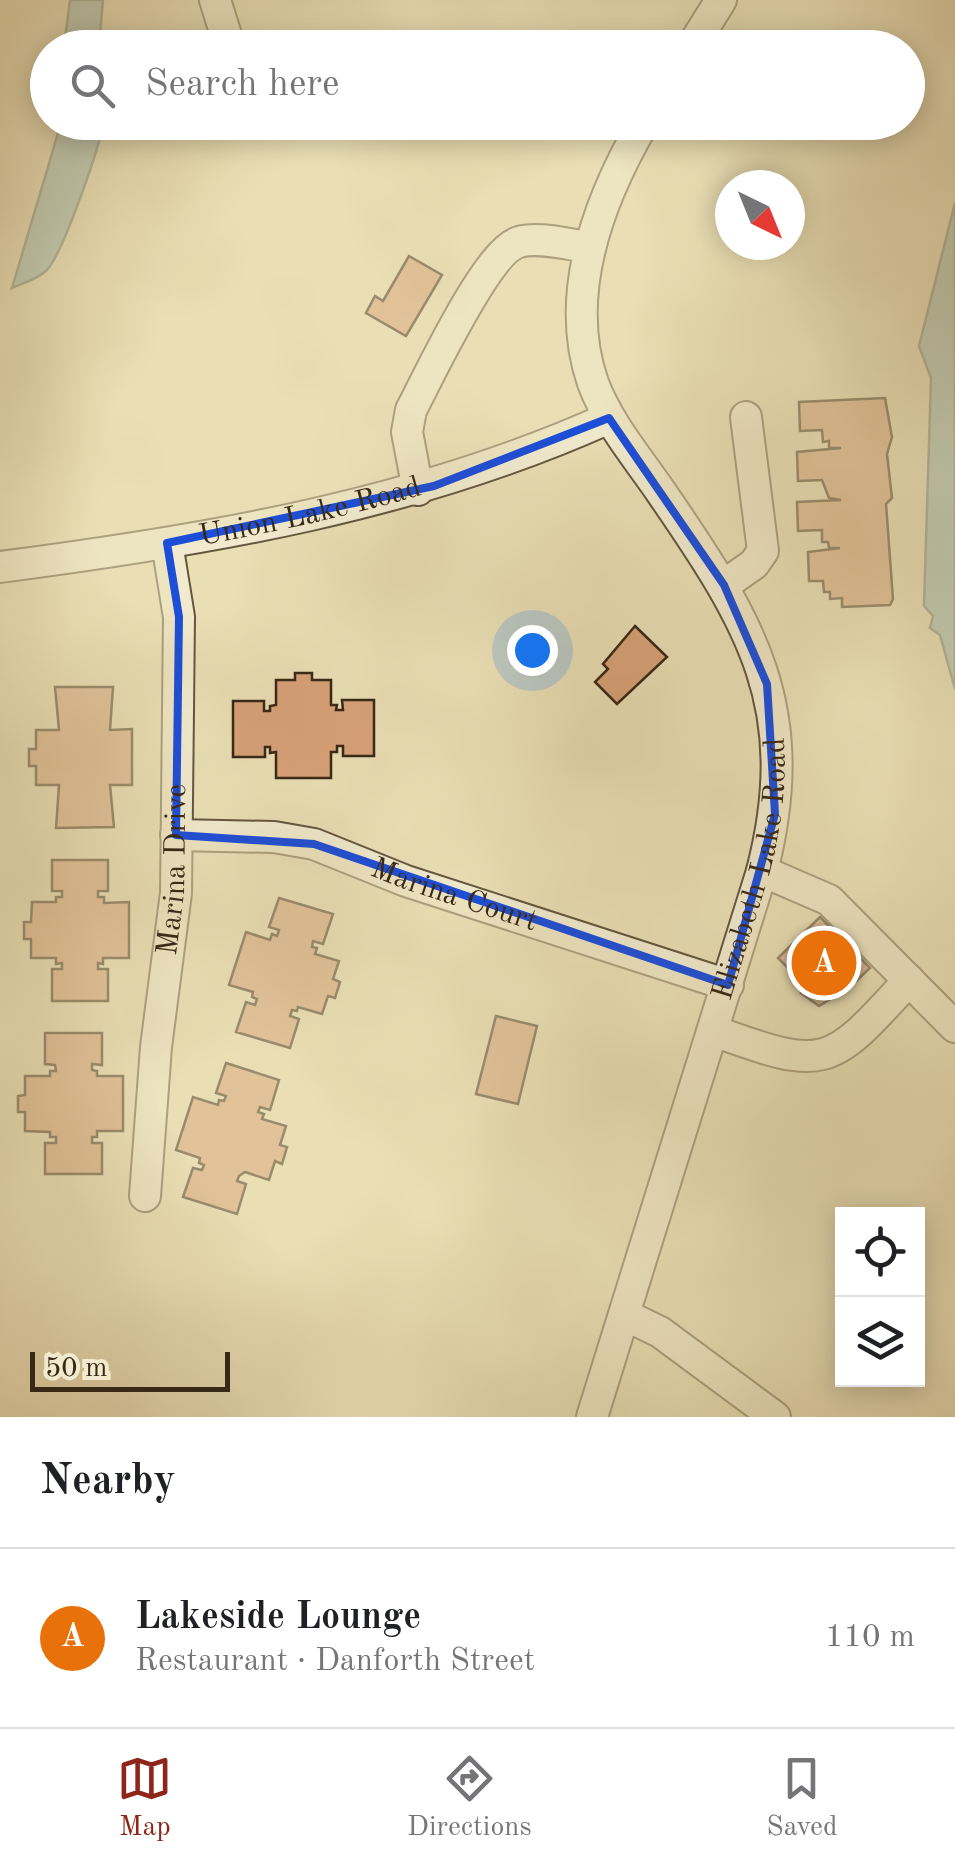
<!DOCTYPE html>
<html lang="en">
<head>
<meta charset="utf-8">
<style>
  :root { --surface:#fff; --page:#f2f2f2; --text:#202124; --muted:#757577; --line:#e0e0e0; --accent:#8f2418 }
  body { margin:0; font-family:"Old Standard TT",serif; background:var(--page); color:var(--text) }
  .controls { position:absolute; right:30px; bottom:30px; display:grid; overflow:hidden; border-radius:0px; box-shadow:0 5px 25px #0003 }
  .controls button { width:90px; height:90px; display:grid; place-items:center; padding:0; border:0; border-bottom:2px solid var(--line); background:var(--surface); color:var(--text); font:50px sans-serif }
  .compass { position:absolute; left:715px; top:170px; width:90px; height:90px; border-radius:50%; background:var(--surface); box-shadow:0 5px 25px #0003; rotate:137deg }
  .scale { position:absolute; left:30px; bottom:25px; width:200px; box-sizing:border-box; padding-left:10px; border:5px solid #382815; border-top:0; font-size:28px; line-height:35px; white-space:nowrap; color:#382815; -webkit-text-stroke:8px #f1eace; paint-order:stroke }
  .you { position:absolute; left:532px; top:650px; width:35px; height:35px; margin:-25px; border:8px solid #fff; border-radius:50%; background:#1a73e8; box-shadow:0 0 0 15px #1a73e833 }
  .badge { display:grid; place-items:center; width:65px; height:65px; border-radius:50%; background:var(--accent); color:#fff; font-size:32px; font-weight:700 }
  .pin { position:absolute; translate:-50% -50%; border:5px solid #fff; box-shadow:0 2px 10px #0006 }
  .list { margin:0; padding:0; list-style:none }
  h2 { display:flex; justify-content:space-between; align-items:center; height:130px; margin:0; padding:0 40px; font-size:42px }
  h2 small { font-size:32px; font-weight:400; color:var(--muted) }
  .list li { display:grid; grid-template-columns:65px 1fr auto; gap:30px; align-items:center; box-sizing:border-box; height:180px; padding:0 40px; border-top:2px solid var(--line) }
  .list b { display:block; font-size:38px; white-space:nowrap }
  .list p { margin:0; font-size:32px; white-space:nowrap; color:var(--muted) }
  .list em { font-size:32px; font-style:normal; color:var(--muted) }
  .icon { flex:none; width:55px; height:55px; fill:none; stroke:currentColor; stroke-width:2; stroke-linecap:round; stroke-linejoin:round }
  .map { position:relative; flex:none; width:955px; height:1417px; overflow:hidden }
  .search { position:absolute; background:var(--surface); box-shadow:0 5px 25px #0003; left:30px; right:30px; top:30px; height:110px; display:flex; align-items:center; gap:25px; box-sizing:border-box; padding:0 35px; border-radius:55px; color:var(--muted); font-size:38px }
  .sheet { height:310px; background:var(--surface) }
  nav { display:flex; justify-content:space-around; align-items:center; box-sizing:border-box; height:140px; border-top:2px solid var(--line); background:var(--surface); font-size:28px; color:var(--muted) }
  nav a { display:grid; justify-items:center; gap:5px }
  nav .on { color:var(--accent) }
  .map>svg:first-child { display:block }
  .water { fill:#99bbb5; stroke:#728075; stroke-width:2.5 }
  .building { fill:#d7a178; stroke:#382815; stroke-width:2.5 }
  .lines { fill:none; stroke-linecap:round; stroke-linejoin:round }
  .minor-casing { stroke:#64563d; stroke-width:34 }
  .minor { stroke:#f1eace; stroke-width:30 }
  .marked { fill:none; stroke:#1d4ed8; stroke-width:8; stroke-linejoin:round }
  .labels { text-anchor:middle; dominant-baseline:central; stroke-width:8; stroke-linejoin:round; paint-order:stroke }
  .street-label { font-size:30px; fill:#382815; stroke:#f1eace }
</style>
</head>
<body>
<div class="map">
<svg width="955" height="1417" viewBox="0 0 955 1417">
  <rect width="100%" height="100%" fill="#e9deb4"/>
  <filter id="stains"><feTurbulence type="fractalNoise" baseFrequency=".002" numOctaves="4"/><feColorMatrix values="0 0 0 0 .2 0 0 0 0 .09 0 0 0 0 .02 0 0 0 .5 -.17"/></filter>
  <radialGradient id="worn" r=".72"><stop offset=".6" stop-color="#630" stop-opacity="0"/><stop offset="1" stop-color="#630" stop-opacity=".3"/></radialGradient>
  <!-- water -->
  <g class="water">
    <polygon points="70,0 103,0 99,47 64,47"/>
    <path d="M61 123H103C99 150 63 252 47 270 38 279 23 283 12 288Z"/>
    <polygon points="955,203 955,689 940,635 930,628 933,616 924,606 931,378 919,346"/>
  </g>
  <!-- building -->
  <g class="building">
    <polygon points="409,256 442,275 406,336 366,313 375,296 383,301"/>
    <polygon points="885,398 892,437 887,454 892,498 886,504 893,599 890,605 842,607 842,598 830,599 830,592 824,592 823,581 809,581 808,552 840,548 829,548 828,542 822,542 822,530 798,531 797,502 841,500 829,498 822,480 798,481 797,452 841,448 829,448 829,441 823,442 822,430 800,431 799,402"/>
    <polygon points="635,626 667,657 617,704 595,682 608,669 603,664"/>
    <polygon points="295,673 312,673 312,680 331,680 331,705 337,705 336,710 343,710 342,700 374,700 374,756 343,756 343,746 337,746 337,752 331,752 331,778 276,778 276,752 270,753 270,747 265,747 265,757 233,757 233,701 264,701 264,711 270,711 270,706 276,705 276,680 295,680"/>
    <polygon points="55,687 113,687 110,730 132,729 132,785 110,785 114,827 56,828 59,785 36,785 36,766 29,766 29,749 36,749 36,730 59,730"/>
    <polygon points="52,860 108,860 108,891 98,891 98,897 104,897 104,903 129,902 129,958 103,958 103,964 98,963 98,969 108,969 108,1001 52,1001 52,969 62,969 62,963 56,964 56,958 31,958 31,939 24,939 24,922 31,922 32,902 56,902 56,897 62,897 62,891 52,891"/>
    <polygon points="279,898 333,914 323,944 313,941 312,947 317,948 315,954 339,961 333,979 340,982 335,998 328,996 322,1014 298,1007 297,1011 292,1010 290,1016 299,1019 290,1048 236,1032 246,1002 255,1005 257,999 252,997 253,992 229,985 246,932 270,940 272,934 277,936 279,930 269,927"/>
    <polygon points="820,917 870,968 853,984 848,979 837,995 819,1006 801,993 807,987 778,958"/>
    <polygon points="496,1016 537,1026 518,1104 476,1094"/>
    <polygon points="45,1033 102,1033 102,1065 92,1064 92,1070 97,1071 97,1076 123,1076 123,1131 97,1131 97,1137 92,1137 92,1143 102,1143 102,1174 45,1174 45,1143 56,1143 56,1137 50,1137 50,1132 25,1131 25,1112 18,1112 18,1096 25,1095 25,1076 50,1076 50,1071 56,1071 55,1065 45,1064"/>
    <polygon points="226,1063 279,1080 270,1110 260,1107 258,1112 264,1114 262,1119 286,1126 280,1145 287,1147 282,1164 275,1161 269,1180 245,1172 239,1176 237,1181 246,1184 237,1214 183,1197 193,1168 202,1170 204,1165 199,1163 200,1158 176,1150 193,1097 218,1105 219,1100 224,1101 226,1096 216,1093"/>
  </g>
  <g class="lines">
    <defs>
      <g id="minor">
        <polyline points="215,0 230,48"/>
        <polyline points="691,48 721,0"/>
        <path d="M418 490 407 432 411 410C429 376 487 251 519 242 538 236 569 245 589 247"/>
        <path id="s1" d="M0 567C209 540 416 505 609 418"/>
        <polyline points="724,585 754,564 763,551 746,417"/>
        <path id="s2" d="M176 835 274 837 314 844 406 881 728 985"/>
        <polyline points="762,871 829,900 955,1027"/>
        <path d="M714 1031C826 1072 829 1068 909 980"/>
        <path id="s3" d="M145 1196 156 1047 176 893 179 617 167 543"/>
        <polyline points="625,1315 660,1332 775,1417"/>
        <path id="s4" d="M592 1417 762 871C804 707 751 623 661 492 637 457 608 423 593 383 562 294 599 199 644 122"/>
      </g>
    </defs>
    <!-- minor casing -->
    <use href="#minor" class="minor-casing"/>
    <!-- minor -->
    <use href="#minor" class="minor"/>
  </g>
  <!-- marked area -->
  <path d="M0 0H955V1417H0ZM609 418 724 585 767 684 775 814 728 985 314 844 176 835 179 617 167 543 434 486Z" fill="#e9deb4" fill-opacity=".55" fill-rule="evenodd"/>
  <path class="marked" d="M609 418 724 585 767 684 775 814 728 985 314 844 176 835 179 617 167 543 434 486Z"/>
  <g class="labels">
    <!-- street labels -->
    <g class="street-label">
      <text stroke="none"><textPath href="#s1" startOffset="315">Union Lake Road</textPath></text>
      <text stroke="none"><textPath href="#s4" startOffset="572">Elizabeth Lake Road</textPath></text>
      <text stroke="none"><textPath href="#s3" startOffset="328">Marina Drive</textPath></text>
      <text stroke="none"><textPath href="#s2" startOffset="288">Marina Court</textPath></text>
    </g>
  </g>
  <rect width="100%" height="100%" filter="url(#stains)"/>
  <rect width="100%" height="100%" fill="url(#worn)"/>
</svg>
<div class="controls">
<button><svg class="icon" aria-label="locate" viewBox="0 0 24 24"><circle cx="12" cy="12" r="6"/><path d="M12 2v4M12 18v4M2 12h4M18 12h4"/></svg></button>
<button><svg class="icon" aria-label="layers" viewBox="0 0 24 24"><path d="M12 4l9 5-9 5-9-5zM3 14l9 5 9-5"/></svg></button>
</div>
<svg class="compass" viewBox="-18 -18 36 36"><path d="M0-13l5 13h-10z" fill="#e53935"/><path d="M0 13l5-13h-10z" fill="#757577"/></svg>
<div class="scale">50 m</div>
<div class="you"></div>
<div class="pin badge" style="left:824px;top:963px;background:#e8710a">A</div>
<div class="search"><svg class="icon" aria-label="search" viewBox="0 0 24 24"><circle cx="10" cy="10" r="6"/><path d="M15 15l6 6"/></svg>Search here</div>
</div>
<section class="sheet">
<h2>Nearby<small></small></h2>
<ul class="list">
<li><span class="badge" style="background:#e8710a">A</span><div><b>Lakeside Lounge</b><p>Restaurant · Danforth Street</p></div><em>110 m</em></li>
</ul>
</section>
<nav>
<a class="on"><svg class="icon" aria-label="map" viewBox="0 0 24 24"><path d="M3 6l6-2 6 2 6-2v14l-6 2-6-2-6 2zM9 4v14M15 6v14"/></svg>Map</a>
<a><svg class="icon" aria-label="directions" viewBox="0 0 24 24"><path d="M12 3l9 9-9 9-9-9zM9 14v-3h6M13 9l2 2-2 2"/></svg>Directions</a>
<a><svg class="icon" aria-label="saved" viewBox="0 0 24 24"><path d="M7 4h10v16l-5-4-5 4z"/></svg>Saved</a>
</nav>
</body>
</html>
